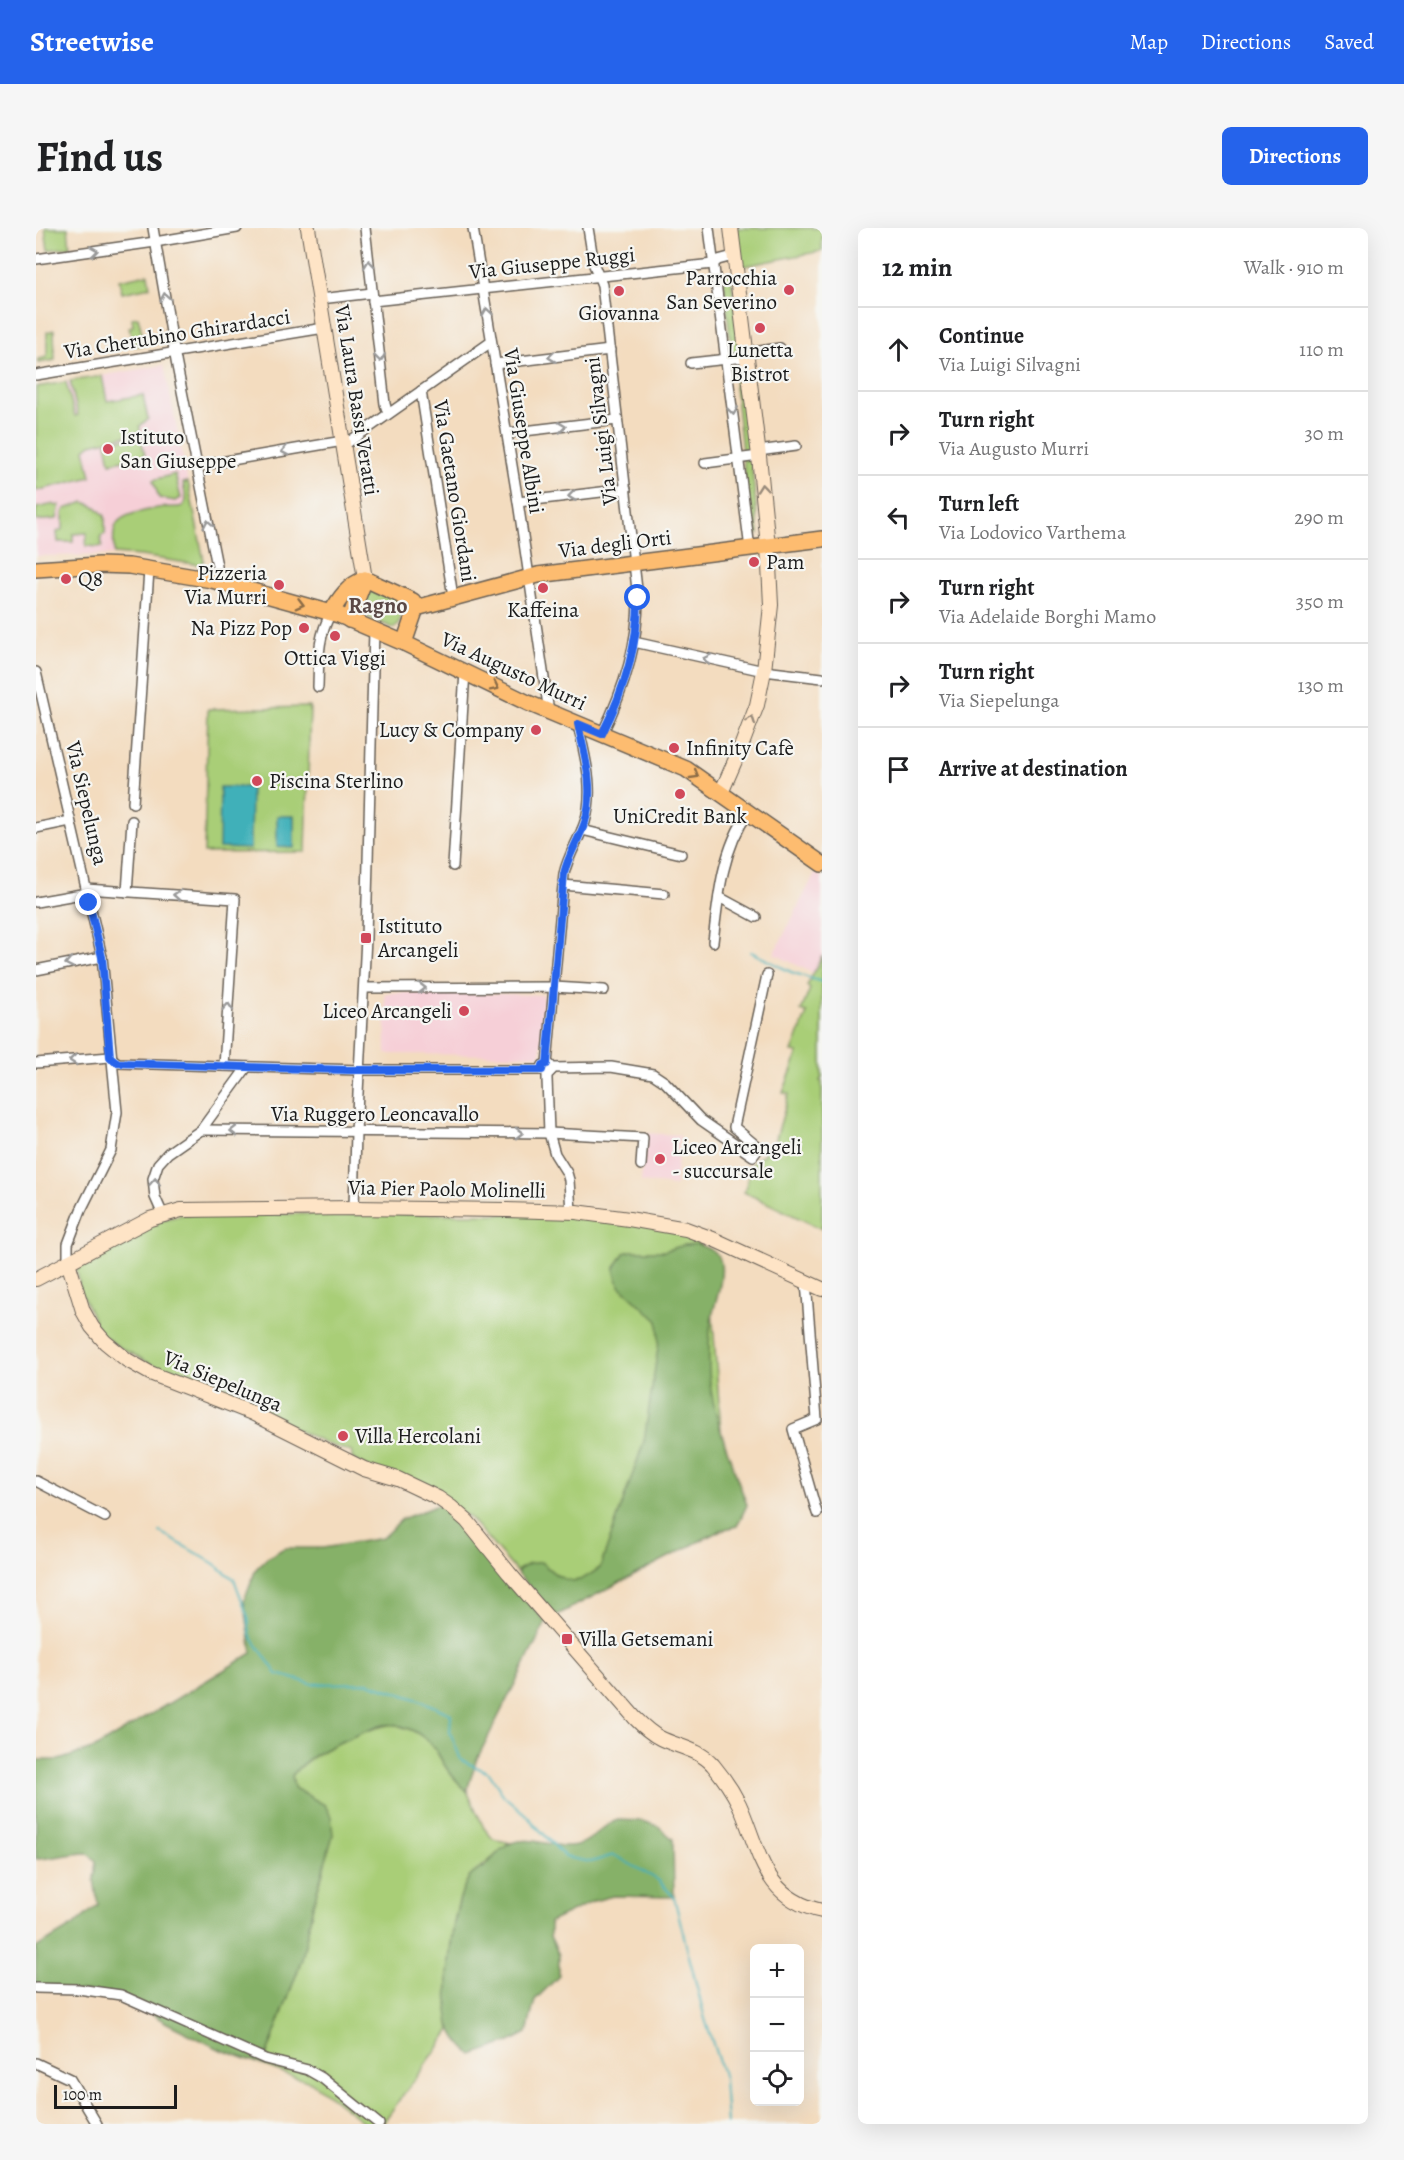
<!DOCTYPE html>
<html lang="en">
<head>
<meta charset="utf-8">
<style>
  :root { --surface:#fff; --page:#f6f6f6; --text:#202124; --muted:#757577; --line:#e0e0e0; --accent:#2563eb }
  body { margin:0; font-family:Alegreya,serif; background:var(--page); color:var(--text) }
  .controls { position:absolute; right:18px; bottom:18px; display:grid; overflow:hidden; border-radius:9px; box-shadow:0 6px 24px #0002 }
  .controls button { width:54px; height:54px; display:grid; place-items:center; padding:0; border:0; border-bottom:2px solid var(--line); background:var(--surface); color:var(--text); font:30px sans-serif }
  .scale { position:absolute; left:18px; bottom:15px; width:123px; box-sizing:border-box; padding-left:6px; border:3px solid #1c1c1c; border-top:0; font-size:16px; line-height:21px; white-space:nowrap; color:#1c1c1c; -webkit-text-stroke:4px #f6f6f2; paint-order:stroke }
  .stop { position:absolute; width:18px; height:18px; margin:-14px; border:4px solid #2563eb; border-radius:50%; background:#fff }
  .stop.end { background:#2563eb; border-color:#fff; box-shadow:0 2px 6px #0008 }
  .list { margin:0; padding:0; list-style:none }
  h2 { display:flex; justify-content:space-between; align-items:center; height:78px; margin:0; padding:0 24px; font-size:26px }
  h2 small { font-size:20px; font-weight:400; color:var(--muted) }
  .list li { display:grid; grid-template-columns:39px 1fr auto; gap:18px; align-items:center; box-sizing:border-box; height:84px; padding:0 24px; border-top:2px solid var(--line) }
  .list b { display:block; font-size:22px; white-space:nowrap }
  .list p { margin:0; font-size:20px; white-space:nowrap; color:var(--muted) }
  .list em { font-size:20px; font-style:normal; color:var(--muted) }
  .icon { flex:none; width:33px; height:33px; fill:none; stroke:currentColor; stroke-width:2; stroke-linecap:round; stroke-linejoin:round }
  .map { position:relative; flex:none; width:786px; height:1896px; overflow:hidden; border-radius:9px }
  header { display:flex; align-items:center; gap:36px; box-sizing:border-box; height:84px; padding:0 30px; background:var(--accent); color:#fff }
  header strong { font-size:28px }
  nav { display:flex; gap:33px; margin-inline-start:auto; font-size:21px }
  .intro { display:flex; align-items:center; justify-content:space-between; box-sizing:border-box; height:144px; padding:0 36px }
  h1 { margin:0; font-size:42px }
  .button { padding:15px 27px; border-radius:9px; background:var(--accent); color:#fff; font-size:21px; font-weight:700 }
  main { display:flex; gap:36px; padding:0 36px }
  aside { flex:1; background:var(--surface); border-radius:9px; box-shadow:0 6px 24px #0002 }
  .map>svg:first-child { display:block }
  .built { fill:#f6cfd7 }
  .green { fill:#a9ce77; stroke:#62754a; stroke-width:1.5 }
  .forest { fill:#86b168; stroke:#516642; stroke-width:1.5 }
  .water { fill:#40b0b9; stroke:#2e666a; stroke-width:1.5 }
  .lines { fill:none; stroke-linecap:round; stroke-linejoin:round }
  .stream { stroke:#40b0b9; stroke-width:2 }
  .street-casing { stroke:#675f55; stroke-width:12 }
  .secondary-casing { stroke:#675f55; stroke-width:16 }
  .primary-casing { stroke:#675f55; stroke-width:18 }
  .street { stroke:#fff; stroke-width:9 }
  .secondary { stroke:#fee4c6; stroke-width:14 }
  .primary { stroke:#fdbc70; stroke-width:15 }
  .oneway { stroke:#999 }
  .oneway2 { stroke:#988a7a }
  .oneway3 { stroke:#8c6c46 }
  .route { stroke:#2563eb; stroke-width:8 }
  .poi-dot { fill:#d1495b; stroke:#f6f6f2; stroke-width:2 }
  .labels { text-anchor:middle; dominant-baseline:central; stroke-width:4.5; stroke-linejoin:round; paint-order:stroke }
  .street-label { font-size:21px; fill:#1c1c1c; stroke:#f6f6f2 }
  .poi-label { font-size:21px; fill:#1c1c1c; stroke:#f6f6f2; text-anchor:start }
  .neighbourhood-label { font-size:22px; font-weight:bold; fill:#5a4846; stroke:#f6f6f2 }
</style>
</head>
<body>
<header>
<strong>Streetwise</strong>
<nav><a>Map</a><a>Directions</a><a>Saved</a></nav>
</header>
<div class="intro"><h1>Find us</h1><a class="button">Directions</a></div>
<main>
<div class="map">
<svg width="786" height="1896" viewBox="0 0 786 1896">
  <rect width="100%" height="100%" fill="#f6f6f2"/>
  <filter id="ink" filterUnits="userSpaceOnUse"><feTurbulence type="fractalNoise" baseFrequency=".0167" numOctaves="2"/><feDisplacementMap in="SourceGraphic" scale="12" xChannelSelector="R" yChannelSelector="G"/><feConvolveMatrix kernelMatrix="1 2 1 2 8 2 1 2 1" color-interpolation-filters="sRGB"/></filter>
  <filter id="wash" filterUnits="userSpaceOnUse"><feTurbulence type="fractalNoise" baseFrequency=".008" numOctaves="4" result="noise"/><feDisplacementMap in="SourceGraphic" scale="24" xChannelSelector="R" yChannelSelector="G"/><feGaussianBlur stdDeviation="1.35" result="paint"/><feColorMatrix in="noise" values="0 0 0 0 0 0 0 0 0 0 0 0 0 0 0 0 0 1.4 0 .05"/><feComposite in="paint" operator="in"/></filter>
  <g filter="url(#wash)">
    <rect width="100%" height="100%" fill="#f3dcbf"/>
    <!-- built -->
    <g class="built">
      <polygon points="128,137 168,333 164,337 91,327 0,328 0,159"/>
      <polygon points="779,645 786,649 786,728 777,745 738,726"/>
      <polygon points="396,764 507,767 505,827 350,826 349,765"/>
      <polygon points="609,905 644,907 639,958 605,954"/>
    </g>
    <!-- green -->
    <g class="green">
      <polygon points="9,0 32,0 34,19 12,22"/>
      <polygon points="699,0 786,0 786,23 703,39"/>
      <polygon points="695,45 723,306 715,307 687,46"/>
      <polygon points="112,46 114,59 86,65 83,52"/>
      <polygon points="102,89 109,117 100,118 99,112 96,113 93,99 97,98 96,90"/>
      <polygon points="18,102 19,132 2,135 2,131 11,129 11,104"/>
      <polygon points="66,148 71,173 107,167 112,191 104,198 104,204 55,216 49,221 55,249 0,263 0,159 30,154 39,188 42,187 34,153"/>
      <polygon points="104,207 109,227 74,235 70,215"/>
      <polygon points="139,246 145,270 139,273 123,270 117,252"/>
      <path d="M152 254 168 333 164 337 105 328 78 326C77 300 75 290 104 284 111 282 120 280 128 279 135 279 140 280 147 278L150 272 147 255Z"/>
      <polygon points="48,274 60,279 69,288 69,306 65,308 66,319 50,318 51,305 37,306 37,314 22,314 21,304 27,301 27,285 29,281"/>
      <polygon points="18,276 19,278 24,277 21,291 0,293 0,280"/>
      <polygon points="334,358 370,373 362,397 357,400 325,386 322,383"/>
      <polygon points="274,479 270,624 168,625 172,481"/>
      <polygon points="786,728 786,849 784,853 786,854 786,1001 708,964 717,934 728,926 729,917 737,921 753,866 747,865 762,825 756,824 771,785 765,783 774,761 771,758"/>
      <polygon points="149,986 528,986 613,996 664,1012 674,1053 692,1298 519,1388 432,1288 316,1231 316,1224 297,1218 142,1150 83,1119 63,1104 44,1062 40,1036 117,994"/>
      <path d="M358 1496 378 1503 391 1511 400 1523 411 1541 431 1563 448 1600 457 1611 475 1615C468 1621 435 1646 432 1651 413 1685 408 1764 415 1802L346 1896H330L275 1854 256 1848 227 1837 266 1731 277 1677 288 1641 276 1570 258 1560 256 1548C271 1525 331 1500 358 1496Z"/>
    </g>
    <!-- forest -->
    <g class="forest">
      <path d="M661 1016C671 1020 683 1023 685 1035 688 1058 675 1081 674 1103 673 1115 672 1142 674 1154 678 1192 698 1240 711 1277L701 1298 685 1302 519 1388 482 1346V1342L493 1336 505 1334C514 1342 528 1356 543 1352 549 1351 557 1344 564 1340L608 1213 623 1113 622 1093 583 1057 578 1041 588 1025 595 1023H628L648 1017Z"/>
      <path d="M402 1277 426 1297 510 1394 440 1533 431 1563C424 1556 417 1550 412 1542 407 1536 404 1529 400 1522 389 1507 367 1494 348 1497 335 1500 322 1507 309 1512 290 1521 268 1530 256 1548L258 1560 289 1577 295 1589 297 1607 277 1677 266 1731 227 1837 183 1821 131 1795 84 1767 0 1759V1720L38 1697 62 1677 58 1651 60 1633 51 1625C33 1625 18 1631 0 1631V1532H23L59 1520 216 1425 208 1372 220 1341 231 1330 248 1320H287L346 1310 366 1291Z"/>
      <path d="M582 1592 606 1593 622 1598 637 1611 638 1669 577 1668 558 1673 514 1694V1708L523 1727V1748L499 1772 491 1805 474 1814 436 1827C428 1820 420 1812 416 1802 405 1778 416 1672 433 1650 436 1645 443 1642 448 1639 456 1632 465 1619 475 1615 497 1606 522 1624 544 1616 559 1611 565 1597 582 1592Z"/>
    </g>
    <!-- water -->
    <g class="water">
      <polygon points="184,559 215,559 214,621 183,620"/>
      <polygon points="241,588 258,588 258,620 241,619"/>
    </g>
    <g class="lines">
      <!-- stream -->
      <g class="stream">
        <polyline points="715,724 755,744 786,754"/>
        <polyline points="124,1304 177,1335 198,1351 212,1389 214,1407 241,1446 277,1456 332,1455 383,1472 415,1486 414,1504 425,1532 453,1545 468,1568 489,1586 529,1629 555,1634 578,1627 622,1652 638,1669 669,1791 688,1850 691,1896"/>
      </g>
    </g>
  </g>
  <g filter="url(#ink)">
    <g class="lines">
      <defs>
        <g id="street">
          <polyline points="117,0 140,133 181,338 180,344 176,352"/>
          <polyline points="329,0 349,176 352,186"/>
          <polyline points="437,0 482,274 513,484"/>
          <path d="M552 0 558 37 566 57 602 370C602 417 587 464 566 506"/>
          <polyline points="673,0 714,321"/>
          <polyline points="0,31 119,14 201,0"/>
          <polyline points="284,71 336,65"/>
          <polyline points="337,73 677,36 682,32 697,28"/>
          <polyline points="710,125 744,120"/>
          <polyline points="655,135 710,129"/>
          <polyline points="459,136 574,122"/>
          <polyline points="0,147 288,100"/>
          <polyline points="385,163 417,369"/>
          <polyline points="471,205 581,192"/>
          <polyline points="307,218 455,114"/>
          <polyline points="722,223 760,218"/>
          <polyline points="669,235 723,228"/>
          <polyline points="161,238 307,213"/>
          <polyline points="482,274 590,261"/>
          <polyline points="598,414 728,443 786,450"/>
          <polyline points="0,444 66,729 81,884 75,922 45,982 32,1016 32,1034"/>
          <path d="M282 459C283 431 281 410 295 385"/>
          <polyline points="97,575 113,342"/>
          <polyline points="0,600 34,593"/>
          <polyline points="546,602 645,626"/>
          <polyline points="417,638 429,443"/>
          <polyline points="527,657 628,666"/>
          <polyline points="50,661 199,671 188,838"/>
          <polyline points="91,664 96,593"/>
          <polyline points="683,669 720,689"/>
          <polyline points="0,674 51,665"/>
          <path d="M677 714C682 670 686 622 712 585"/>
          <polyline points="0,742 66,729"/>
          <polyline points="328,760 518,759 568,762"/>
          <polyline points="74,829 82,835 324,842 505,842"/>
          <polyline points="0,835 74,829"/>
          <polyline points="514,837 516,842 511,847 511,851 513,905 519,926 531,945 533,952 535,984"/>
          <polyline points="516,840 575,839 617,846 629,854 665,892 717,928 723,920 698,899 731,747"/>
          <path d="M505 842 507 837 511 836 528 646C532 627 543 612 549 594 559 561 549 529 542 497"/>
          <polyline points="165,902 513,905 607,910 605,937"/>
          <polyline points="318,980 320,904 330,710 338,402"/>
          <polyline points="127,987 119,969 117,951 122,936 132,925 165,902 211,839"/>
          <polyline points="770,1054 781,1191 757,1201 781,1285"/>
          <polyline points="0,1253 69,1289"/>
          <polyline points="0,1760 42,1761 85,1767 229,1831 272,1842 286,1850 343,1896"/>
          <polyline points="0,1835 34,1851 61,1896"/>
        </g>
        <g id="secondary">
          <polyline points="272,0 329,351"/>
          <polyline points="685,565 705,519 721,477 728,443 735,377 732,318 723,228 695,0"/>
          <path d="M32 1034 47 1083 56 1099 69 1114 91 1132 114 1145 216 1185 328 1241 362 1251 402 1270 415 1279 431 1293 473 1345 599 1490C607 1498 614 1505 624 1510 642 1519 663 1521 677 1537 687 1549 696 1562 703 1576 724 1622 726 1670 786 1683"/>
          <polyline points="0,1051 114,991 145,982 318,980 470,982 540,984 593,991 650,1001 677,1011 786,1061"/>
        </g>
        <g id="primary">
          <polyline points="0,341 63,337 93,338 176,352 303,387 368,415 492,475 650,541 786,636"/>
          <polyline points="380,380 502,347 786,311"/>
          <path d="M295 385C303 371 313 356 329 351L377 373 380 380"/>
          <polyline points="313,392 329,351"/>
          <polyline points="368,415 380,380"/>
        </g>
      </defs>
      <!-- street casing -->
      <use href="#street" class="street-casing"/>
      <!-- secondary casing -->
      <use href="#secondary" class="secondary-casing"/>
      <!-- primary casing -->
      <use href="#primary" class="primary-casing"/>
      <!-- street -->
      <use href="#street" class="street"/>
      <!-- secondary -->
      <use href="#secondary" class="secondary"/>
      <!-- primary -->
      <use href="#primary" class="primary"/>
    </g>
    <!-- one-way arrows -->
    <defs><path id="oneway-chevron" d="M-2-3.5L2.5 0L-2 3.5" fill="none" stroke-width="1.6" stroke-linecap="round" stroke-linejoin="round" transform="scale(1.5)"/></defs>
    <g class="oneway">
      <use href="#oneway-chevron" transform="translate(58 23) rotate(-8)"/>
      <use href="#oneway-chevron" transform="translate(333 36) rotate(-97)"/>
      <use href="#oneway-chevron" transform="translate(129 69) rotate(-100)"/>
      <use href="#oneway-chevron" transform="translate(451 84) rotate(-99)"/>
      <use href="#oneway-chevron" transform="translate(516 129) rotate(173)"/>
      <use href="#oneway-chevron" transform="translate(344 130) rotate(83)"/>
      <use href="#oneway-chevron" transform="translate(697 183) rotate(83)"/>
      <use href="#oneway-chevron" transform="translate(526 199) rotate(-7)"/>
      <use href="#oneway-chevron" transform="translate(249 223) rotate(170)"/>
      <use href="#oneway-chevron" transform="translate(536 268) rotate(173)"/>
      <use href="#oneway-chevron" transform="translate(172 296) rotate(-101)"/>
      <use href="#oneway-chevron" transform="translate(671 431) rotate(-168)"/>
      <use href="#oneway-chevron" transform="translate(141 667) rotate(-176)"/>
      <use href="#oneway-chevron" transform="translate(33 735) rotate(169)"/>
      <use href="#oneway-chevron" transform="translate(386 760)"/>
      <use href="#oneway-chevron" transform="translate(192 779) rotate(-86)"/>
      <use href="#oneway-chevron" transform="translate(37 832) rotate(176)"/>
      <use href="#oneway-chevron" transform="translate(198 903) rotate(-179)"/>
      <use href="#oneway-chevron" transform="translate(483 905)"/>
      <use href="#oneway-chevron" transform="translate(119 954) rotate(-87)"/>
    </g>
    <g class="oneway2">
      <use href="#oneway-chevron" transform="translate(726 260) rotate(-96)"/>
      <use href="#oneway-chevron" transform="translate(715 492) rotate(-71)"/>
    </g>
    <g class="oneway3">
      <use href="#oneway-chevron" transform="translate(264 376) rotate(15)"/>
      <use href="#oneway-chevron" transform="translate(459 459) rotate(27)"/>
      <use href="#oneway-chevron" transform="translate(659 547) rotate(31)"/>
    </g>
  </g>
  <g class="lines" filter="url(#ink)">
    <!-- route -->
    <path class="route" d="M53 675 66 729 74 829 82 835 313 842H506L507 837 511 836 528 646C532 627 543 612 549 594 559 561 549 529 542 496L566 506C587 465 602 417 602 370"/>
  </g>
  <!-- markers -->
  <g class="poi-dot">
    <circle cx="753" cy="62" r="6"/>
    <circle cx="583" cy="63" r="6"/>
    <circle cx="724" cy="100" r="6"/>
    <circle cx="72" cy="221" r="6"/>
    <circle cx="718" cy="334" r="6"/>
    <circle cx="30" cy="351" r="6"/>
    <circle cx="243" cy="357" r="6"/>
    <circle cx="507" cy="360" r="6"/>
    <circle cx="268" cy="400" r="6"/>
    <circle cx="299" cy="408" r="6"/>
    <circle cx="500" cy="502" r="6"/>
    <circle cx="638" cy="520" r="6"/>
    <circle cx="221" cy="553" r="6"/>
    <circle cx="644" cy="566" r="6"/>
    <rect x="324" y="704" width="12" height="12" rx="3"/>
    <circle cx="428" cy="783" r="6"/>
    <circle cx="624" cy="931" r="6"/>
    <circle cx="307" cy="1208" r="6"/>
    <rect x="525" y="1405" width="12" height="12" rx="3"/>
  </g>
  <g class="labels">
    <!-- street labels -->
    <g class="street-label">
      <text transform="translate(516 35) rotate(-6)">Via Giuseppe Ruggi</text>
      <text transform="translate(141 106) rotate(-9)">Via Cherubino Ghirardacci</text>
      <text transform="translate(321 172) rotate(81)">Via Laura Bassi Veratti</text>
      <text transform="translate(488 203) rotate(81)">Via Giuseppe Albini</text>
      <text transform="translate(565 203) rotate(-97)">Via Luigi Silvagni</text>
      <text transform="translate(419 263) rotate(81)">Via Gaetano Giordani</text>
      <text transform="translate(579 316) rotate(-7)">Via degli Orti</text>
      <text transform="translate(478 443) rotate(25)">Via Augusto Murri</text>
      <text transform="translate(51 575) rotate(77)">Via Siepelunga</text>
      <text x="339" y="886">Via Ruggero Leoncavallo</text>
      <text transform="translate(411 961) rotate(1)">Via Pier Paolo Molinelli</text>
      <text transform="translate(187 1153) rotate(23)">Via Siepelunga</text>
    </g>
    <!-- poi labels -->
    <g class="poi-label">
      <text x="741" y="50" text-anchor="end">Parrocchia<tspan x="741" dy="24">San Severino</tspan></text>
      <text x="583" y="85" text-anchor="middle">Giovanna</text>
      <text x="724" y="122" text-anchor="middle">Lunetta<tspan x="724" dy="24">Bistrot</tspan></text>
      <text x="84" y="209">Istituto<tspan x="84" dy="24">San Giuseppe</tspan></text>
      <text x="730" y="334">Pam</text>
      <text x="231" y="345" text-anchor="end">Pizzeria<tspan x="231" dy="24">Via Murri</tspan></text>
      <text x="42" y="351">Q8</text>
      <text x="507" y="382" text-anchor="middle">Kaffeina</text>
      <text x="256" y="400" text-anchor="end">Na Pizz Pop</text>
      <text x="299" y="430" text-anchor="middle">Ottica Viggi</text>
      <text x="488" y="502" text-anchor="end">Lucy &amp; Company</text>
      <text x="650" y="520">Infinity Cafè</text>
      <text x="233" y="553">Piscina Sterlino</text>
      <text x="644" y="588" text-anchor="middle">UniCredit Bank</text>
      <text x="342" y="698">Istituto<tspan x="342" dy="24">Arcangeli</tspan></text>
      <text x="416" y="783" text-anchor="end">Liceo Arcangeli</text>
      <text x="636" y="919">Liceo Arcangeli<tspan x="636" dy="24">- succursale</tspan></text>
      <text x="319" y="1208">Villa Hercolani</text>
      <text x="543" y="1411">Villa Getsemani</text>
    </g>
    <!-- neighbourhood labels -->
    <g class="neighbourhood-label">
      <text x="342" y="378">Ragno</text>
    </g>
  </g>
</svg>
<div class="controls">
<button>+</button>
<button>−</button>
<button><svg class="icon" aria-label="locate" viewBox="0 0 24 24"><circle cx="12" cy="12" r="6"/><path d="M12 2v4M12 18v4M2 12h4M18 12h4"/></svg></button>
</div>
<div class="scale">100 m</div>
<div class="stop" style="left:602px;top:370px"></div>
<div class="stop end" style="left:53px;top:675px"></div>
</div>
<aside>
<h2>12 min<small>Walk · 910 m</small></h2>
<ul class="list">
<li><svg class="icon" aria-label="ahead" viewBox="0 0 24 24"><path d="M12 20V5M6 11l6-6 6 6"/></svg><div><b>Continue</b><p>Via Luigi Silvagni</p></div><em>110 m</em></li>
<li><svg class="icon" aria-label="right" viewBox="0 0 24 24"><path d="M7 20v-9h11M14 6l5 5-5 5"/></svg><div><b>Turn right</b><p>Via Augusto Murri</p></div><em>30 m</em></li>
<li><svg class="icon" aria-label="left" viewBox="0 0 24 24"><path d="M17 20v-9H6M10 6l-5 5 5 5"/></svg><div><b>Turn left</b><p>Via Lodovico Varthema</p></div><em>290 m</em></li>
<li><svg class="icon" aria-label="right" viewBox="0 0 24 24"><path d="M7 20v-9h11M14 6l5 5-5 5"/></svg><div><b>Turn right</b><p>Via Adelaide Borghi Mamo</p></div><em>350 m</em></li>
<li><svg class="icon" aria-label="right" viewBox="0 0 24 24"><path d="M7 20v-9h11M14 6l5 5-5 5"/></svg><div><b>Turn right</b><p>Via Siepelunga</p></div><em>130 m</em></li>
<li><svg class="icon" aria-label="arrive" viewBox="0 0 24 24"><path d="M6 21V4h12l-3 4 3 4H6"/></svg><div><b>Arrive at destination</b></div></li>
</ul>
</aside>
</main>
</body>
</html>
